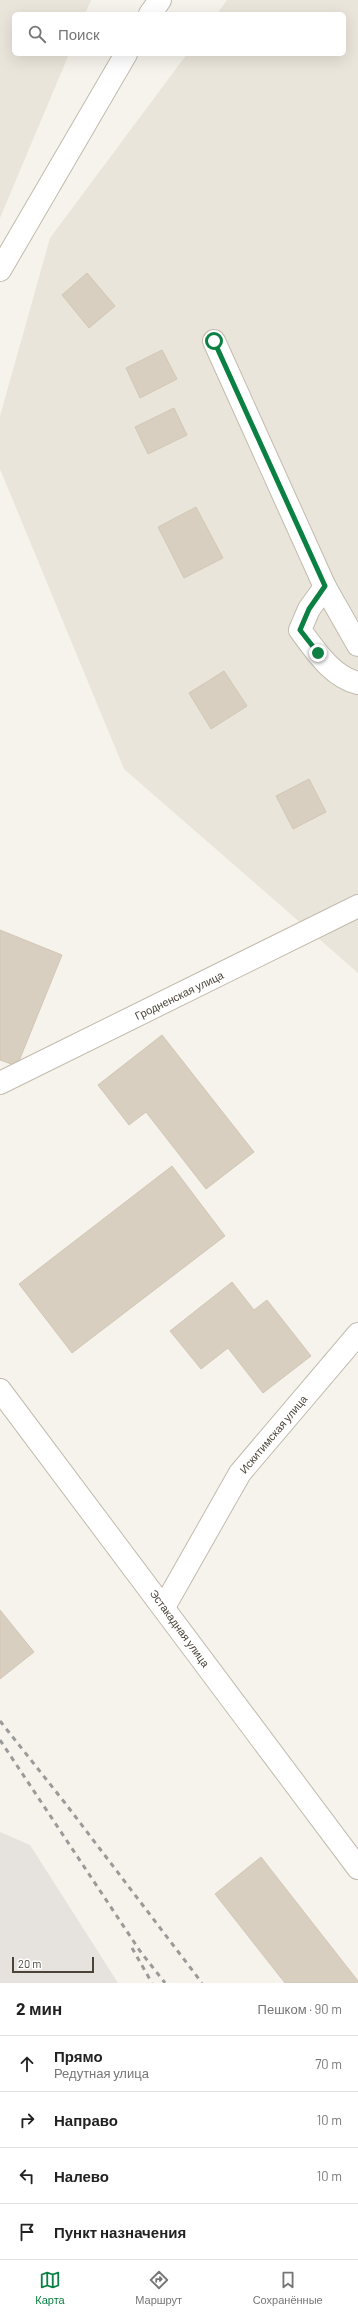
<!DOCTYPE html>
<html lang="ru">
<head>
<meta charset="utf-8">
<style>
  :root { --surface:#fff; --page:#f6f6f6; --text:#222; --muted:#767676; --line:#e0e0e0; --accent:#0b8043 }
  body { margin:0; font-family:Barlow,sans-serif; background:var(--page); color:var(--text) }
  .scale { position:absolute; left:12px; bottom:10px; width:82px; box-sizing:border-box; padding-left:4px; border:2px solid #4b4439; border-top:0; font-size:11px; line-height:14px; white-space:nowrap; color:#4b4439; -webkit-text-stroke:3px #fff; paint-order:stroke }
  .stop { position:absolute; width:12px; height:12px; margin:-9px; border:3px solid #0b8043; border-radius:50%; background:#fff }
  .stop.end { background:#0b8043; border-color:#fff; box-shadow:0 1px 4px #0008 }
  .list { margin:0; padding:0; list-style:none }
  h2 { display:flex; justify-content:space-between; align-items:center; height:52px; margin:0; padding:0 16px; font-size:17px }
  h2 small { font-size:13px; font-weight:400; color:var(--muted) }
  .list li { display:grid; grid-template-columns:26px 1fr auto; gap:12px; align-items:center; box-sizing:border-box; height:56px; padding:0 16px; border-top:1px solid var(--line) }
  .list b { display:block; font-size:15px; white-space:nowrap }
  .list p { margin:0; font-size:13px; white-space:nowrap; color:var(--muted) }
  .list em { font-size:13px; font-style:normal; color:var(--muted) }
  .icon { flex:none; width:22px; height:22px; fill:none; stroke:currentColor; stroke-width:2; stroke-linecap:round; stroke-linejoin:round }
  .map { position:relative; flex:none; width:358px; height:1983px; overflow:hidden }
  .search { position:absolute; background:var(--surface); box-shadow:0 4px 16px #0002; left:12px; right:12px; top:12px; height:44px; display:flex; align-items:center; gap:10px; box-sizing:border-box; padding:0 14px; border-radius:6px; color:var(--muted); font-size:15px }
  .sheet { height:276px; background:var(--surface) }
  nav { display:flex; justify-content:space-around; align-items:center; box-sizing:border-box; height:56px; border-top:1px solid var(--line); background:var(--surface); font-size:11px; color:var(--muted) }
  nav a { display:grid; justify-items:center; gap:2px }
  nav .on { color:var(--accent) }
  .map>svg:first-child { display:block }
  .residential { fill:#eae5da }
  .industrial { fill:#e6e2dd }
  .building { fill:#d8cfc1; stroke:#d3c7b4 }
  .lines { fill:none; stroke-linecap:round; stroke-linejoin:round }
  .minor-casing { stroke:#c2bbae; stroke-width:24 }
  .minor { stroke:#fff; stroke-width:22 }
  .rail { stroke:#9a9a9a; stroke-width:3; stroke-dasharray:5 5; stroke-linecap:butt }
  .route { stroke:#0b8043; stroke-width:5 }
  .labels { text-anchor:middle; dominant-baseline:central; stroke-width:4; stroke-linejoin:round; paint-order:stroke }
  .street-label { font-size:11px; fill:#4b4439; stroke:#fff }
</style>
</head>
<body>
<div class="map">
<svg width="358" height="1983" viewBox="0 0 358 1983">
  <rect width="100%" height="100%" fill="#f6f3ec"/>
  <!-- residential -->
  <g class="residential">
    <polygon points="0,0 91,0 85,14 14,14 14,54 69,54 0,218"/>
    <polygon points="227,0 358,0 358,973 124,769 0,469 0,416 50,238 187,54 344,54 344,14 217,14"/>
  </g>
  <!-- industrial -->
  <polygon class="industrial" points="0,1832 30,1845 118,1983 0,1983"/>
  <!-- building -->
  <g class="building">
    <polygon points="87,273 115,306 89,328 62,295"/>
    <polygon points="162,350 177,379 140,398 126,368"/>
    <polygon points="174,408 187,435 148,454 135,427"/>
    <polygon points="196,507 223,558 184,578 158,527"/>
    <polygon points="224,671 247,706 211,729 189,693"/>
    <polygon points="309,779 326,812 293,829 276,796"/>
    <polygon points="0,930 62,955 17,1066 0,1060"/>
    <polygon points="162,1035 254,1152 206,1189 146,1112 129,1125 98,1085"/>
    <polygon points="172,1166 225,1236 72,1353 19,1284"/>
    <polygon points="232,1282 254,1310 267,1300 311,1356 263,1393 228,1348 201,1369 170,1331"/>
    <polygon points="0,1610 34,1652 0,1679"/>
    <polygon points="261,1857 358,1981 358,1983 285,1983 215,1894"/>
  </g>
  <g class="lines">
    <defs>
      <g id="minor">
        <polyline points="150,14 160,0"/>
        <polyline points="0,270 126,54"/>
        <polyline points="214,341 325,587 358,645"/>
        <path d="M325 587 309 609 300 630C315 650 332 677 358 683"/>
        <polyline points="0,1083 358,906"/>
        <polyline points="0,1390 358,1868"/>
        <polyline points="164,1607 240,1473 358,1334"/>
      </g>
    </defs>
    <!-- minor casing -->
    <use href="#minor" class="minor-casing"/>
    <!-- minor -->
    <use href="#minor" class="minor"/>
    <!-- rail -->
    <g class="rail">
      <polyline points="0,1721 65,1803 202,1983"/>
      <polyline points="0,1740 140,1951 165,1983"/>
      <polyline points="132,1948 152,1983"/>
    </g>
  </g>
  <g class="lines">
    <!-- route -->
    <polyline class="route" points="214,341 325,586 309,609 300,630 318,653"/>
  </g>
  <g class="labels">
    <!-- street labels -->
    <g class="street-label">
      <text transform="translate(179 995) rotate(-26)">Гродненская улица</text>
      <text transform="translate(273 1434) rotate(-50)">Искитимская улица</text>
      <text transform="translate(180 1628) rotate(54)">Эстакадная улица</text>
    </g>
  </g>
</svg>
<div class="scale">20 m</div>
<div class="stop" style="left:214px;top:341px"></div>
<div class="stop end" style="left:318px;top:653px"></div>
<div class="search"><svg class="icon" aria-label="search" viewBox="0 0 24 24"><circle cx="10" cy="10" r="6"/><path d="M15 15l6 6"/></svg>Поиск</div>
</div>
<section class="sheet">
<h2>2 мин<small>Пешком · 90 m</small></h2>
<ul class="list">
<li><svg class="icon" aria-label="ahead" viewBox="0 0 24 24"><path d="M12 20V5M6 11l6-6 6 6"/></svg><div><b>Прямо</b><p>Редутная улица</p></div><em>70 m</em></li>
<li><svg class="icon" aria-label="right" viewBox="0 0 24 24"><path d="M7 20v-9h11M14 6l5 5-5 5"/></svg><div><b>Направо</b></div><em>10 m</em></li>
<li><svg class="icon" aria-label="left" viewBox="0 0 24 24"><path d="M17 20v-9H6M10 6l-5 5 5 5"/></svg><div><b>Налево</b></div><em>10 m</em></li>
<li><svg class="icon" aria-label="arrive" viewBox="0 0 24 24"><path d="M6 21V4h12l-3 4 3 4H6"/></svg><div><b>Пункт назначения</b></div></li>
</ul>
</section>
<nav>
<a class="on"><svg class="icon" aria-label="map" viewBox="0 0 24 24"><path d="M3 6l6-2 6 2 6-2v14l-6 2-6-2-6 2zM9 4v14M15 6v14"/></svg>Карта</a>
<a><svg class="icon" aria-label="directions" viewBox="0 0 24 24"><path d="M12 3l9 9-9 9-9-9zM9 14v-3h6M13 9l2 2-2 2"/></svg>Маршрут</a>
<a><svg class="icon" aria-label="saved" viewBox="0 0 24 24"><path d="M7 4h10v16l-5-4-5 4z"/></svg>Сохранённые</a>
</nav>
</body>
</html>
